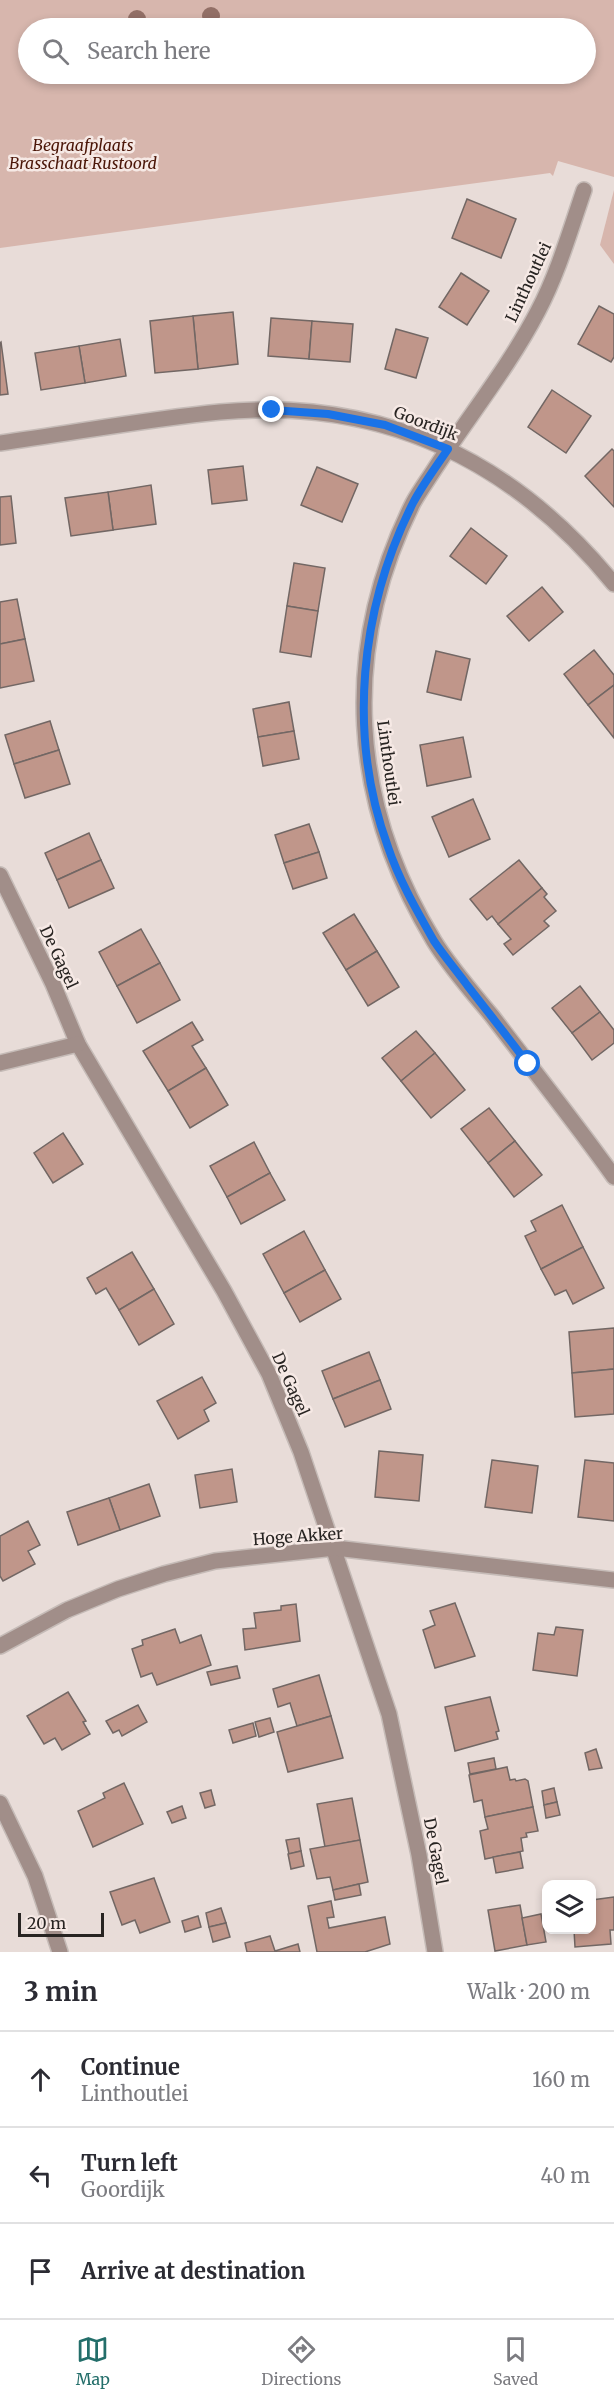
<!DOCTYPE html>
<html lang="en">
<head>
<meta charset="utf-8">
<style>
  :root { --surface:#fff; --page:#f2f2f3; --text:#2b2b33; --muted:#7c7c81; --line:#e1e1e2; --accent:#236e6a }
  body { margin:0; font-family:Merriweather,serif; background:var(--page); color:var(--text) }
  .controls { position:absolute; right:18px; bottom:18px; display:grid; overflow:hidden; border-radius:12px; box-shadow:0 3px 9px #0003 }
  .controls button { width:54px; height:54px; display:grid; place-items:center; padding:0; border:0; border-bottom:2px solid var(--line); background:var(--surface); color:var(--text); font:30px sans-serif }
  .scale { position:absolute; left:18px; bottom:15px; width:86px; box-sizing:border-box; padding-left:6px; border:3px solid #282422; border-top:0; font-size:16px; line-height:21px; white-space:nowrap; color:#282422; -webkit-text-stroke:4px #f6e9e5; paint-order:stroke }
  .stop { position:absolute; width:18px; height:18px; margin:-14px; border:4px solid #1a73e8; border-radius:50%; background:#fff }
  .stop.end { background:#1a73e8; border-color:#fff; box-shadow:0 2px 6px #0008 }
  .list { margin:0; padding:0; list-style:none }
  h2 { display:flex; justify-content:space-between; align-items:center; height:78px; margin:0; padding:0 24px; font-size:26px }
  h2 small { font-size:20px; font-weight:400; color:var(--muted) }
  .list li { display:grid; grid-template-columns:39px 1fr auto; gap:18px; align-items:center; box-sizing:border-box; height:96px; padding:0 24px; border-top:2px solid var(--line) }
  .list b { display:block; font-size:22px; white-space:nowrap }
  .list p { margin:0; font-size:20px; white-space:nowrap; color:var(--muted) }
  .list em { font-size:20px; font-style:normal; color:var(--muted) }
  .icon { flex:none; width:33px; height:33px; fill:none; stroke:currentColor; stroke-width:2; stroke-linecap:round; stroke-linejoin:round }
  .map { position:relative; flex:none; width:614px; height:1952px; overflow:hidden }
  .search { position:absolute; background:var(--surface); box-shadow:0 3px 9px #0003; left:18px; right:18px; top:18px; height:66px; display:flex; align-items:center; gap:15px; box-sizing:border-box; padding:0 21px; border-radius:33px; color:var(--muted); font-size:22px }
  .sheet { height:366px; background:var(--surface) }
  nav { display:flex; justify-content:space-around; align-items:center; box-sizing:border-box; height:84px; border-top:2px solid var(--line); background:var(--surface); font-size:16px; color:var(--muted) }
  nav a { display:grid; justify-items:center; gap:3px }
  nav .on { color:var(--accent) }
  .map>svg:first-child { display:block }
  .green { fill:#d7b6ad; fill-rule:evenodd }
  .building { fill:#c0968a; stroke:#726764; stroke-width:1.5 }
  .lines { fill:none; stroke-linecap:round; stroke-linejoin:round }
  .minor-casing { stroke:#c5bbb7; stroke-width:18 }
  .minor { stroke:#a18e89; stroke-width:15 }
  .tree { fill:#926f66 }
  .route { stroke:#1a73e8; stroke-width:8 }
  .labels { text-anchor:middle; dominant-baseline:central; stroke-width:5; stroke-linejoin:round; paint-order:stroke }
  .park-label { font-size:16px; font-style:italic; fill:#4b1608; stroke:#f6e9e5 }
  .street-label { font-size:16px; fill:#282422; stroke:#f6e9e5 }
</style>
</head>
<body>
<div class="map">
<svg width="614" height="1952" viewBox="0 0 614 1952">
  <rect width="100%" height="100%" fill="#e8dcd8"/>
  <!-- green -->
  <g class="green">
    <path d="M0 0H614V177L558 161 553 176 550 173 0 248ZM28 28H586V74H28Z"/>
    <polygon points="614,190 614,264 600,245"/>
  </g>
  <!-- building -->
  <g class="building">
    <polygon points="467,199 516,219 501,258 452,238"/>
    <polygon points="461,273 489,291 467,325 439,307"/>
    <polygon points="599,306 614,314 614,357 611,362 578,344"/>
    <polygon points="233,312 238,364 198,369 193,316"/>
    <polygon points="193,316 198,369 155,373 150,321"/>
    <polygon points="271,318 312,321 309,359 268,356"/>
    <polygon points="312,321 353,324 350,362 309,359"/>
    <polygon points="396,329 428,338 416,378 385,369"/>
    <polygon points="120,339 126,376 85,383 79,346"/>
    <polygon points="1,342 8,394 0,395 0,343"/>
    <polygon points="79,346 85,383 41,390 35,353"/>
    <polygon points="552,390 591,416 566,453 528,427"/>
    <polygon points="612,449 614,451 614,507 585,476"/>
    <polygon points="243,466 247,500 212,504 208,470"/>
    <polygon points="317,467 358,484 342,522 301,505"/>
    <polygon points="151,485 156,524 113,530 108,492"/>
    <polygon points="108,492 113,530 71,536 65,498"/>
    <polygon points="11,496 16,543 0,545 0,497"/>
    <polygon points="471,528 507,556 486,584 450,556"/>
    <polygon points="294,563 325,568 318,611 287,606"/>
    <polygon points="542,587 563,612 529,641 507,616"/>
    <polygon points="17,599 25,639 0,644 0,602"/>
    <polygon points="287,606 318,611 311,657 280,652"/>
    <polygon points="25,639 34,681 0,688 0,644"/>
    <polygon points="594,650 614,675 614,685 588,705 564,674"/>
    <polygon points="436,651 470,659 461,700 427,692"/>
    <polygon points="614,685 614,738 588,705"/>
    <polygon points="289,702 294,731 258,737 253,709"/>
    <polygon points="50,721 59,750 14,764 5,735"/>
    <polygon points="294,731 299,759 263,766 258,737"/>
    <polygon points="463,737 471,777 427,786 420,745"/>
    <polygon points="59,750 70,784 25,798 14,764"/>
    <polygon points="473,799 490,839 449,857 432,817"/>
    <polygon points="309,824 319,852 284,863 275,835"/>
    <polygon points="89,833 101,860 57,880 45,853"/>
    <polygon points="319,852 327,878 293,889 284,863"/>
    <polygon points="101,860 114,888 69,908 57,880"/>
    <polygon points="519,860 542,888 498,924 492,916 487,920 470,899"/>
    <polygon points="542,888 547,894 544,897 556,911 544,921 549,926 513,955 504,944 511,939 498,924"/>
    <polygon points="354,914 377,951 346,970 323,933"/>
    <polygon points="141,929 160,963 117,986 99,952"/>
    <polygon points="377,951 399,987 368,1006 346,970"/>
    <polygon points="160,963 180,1000 137,1023 117,986"/>
    <polygon points="580,986 600,1012 572,1033 552,1008"/>
    <polygon points="600,1012 614,1030 614,1043 592,1060 572,1033"/>
    <polygon points="192,1022 203,1040 192,1046 206,1068 168,1091 143,1051"/>
    <polygon points="416,1031 435,1053 401,1081 382,1058"/>
    <polygon points="435,1053 465,1090 431,1118 401,1081"/>
    <polygon points="206,1068 228,1105 190,1128 168,1091"/>
    <polygon points="489,1108 515,1141 488,1163 461,1129"/>
    <polygon points="63,1133 83,1164 53,1183 34,1153"/>
    <polygon points="515,1141 542,1175 514,1197 488,1163"/>
    <polygon points="254,1142 270,1173 227,1197 210,1166"/>
    <polygon points="270,1173 285,1200 241,1224 227,1197"/>
    <polygon points="562,1205 583,1247 541,1269 525,1236 536,1231 531,1221"/>
    <polygon points="304,1231 325,1270 284,1293 263,1254"/>
    <polygon points="583,1247 604,1288 573,1304 566,1290 555,1295 541,1269"/>
    <polygon points="132,1252 154,1289 119,1310 106,1288 96,1294 87,1278"/>
    <polygon points="325,1270 341,1299 300,1322 284,1293"/>
    <polygon points="154,1289 174,1324 139,1345 119,1310"/>
    <polygon points="614,1328 614,1369 572,1373 569,1332"/>
    <polygon points="369,1352 380,1380 333,1399 322,1371"/>
    <polygon points="614,1369 614,1414 575,1417 572,1373"/>
    <polygon points="202,1377 216,1403 204,1410 209,1421 178,1439 157,1401"/>
    <polygon points="380,1380 391,1409 345,1427 333,1399"/>
    <polygon points="379,1451 423,1455 419,1501 375,1497"/>
    <polygon points="492,1460 538,1466 532,1513 485,1507"/>
    <polygon points="585,1460 614,1463 614,1521 578,1517"/>
    <polygon points="232,1469 237,1502 200,1508 195,1475"/>
    <polygon points="149,1484 160,1516 120,1530 109,1498"/>
    <polygon points="109,1498 120,1530 78,1545 67,1512"/>
    <polygon points="28,1521 40,1545 28,1551 35,1564 3,1581 0,1576 0,1536"/>
    <polygon points="455,1603 475,1656 435,1668 423,1630 435,1625 430,1611"/>
    <polygon points="296,1604 300,1641 245,1650 243,1629 256,1628 254,1613 281,1610 281,1606"/>
    <polygon points="556,1627 583,1630 577,1676 533,1670 538,1633 554,1635"/>
    <polygon points="175,1629 180,1643 201,1635 211,1665 157,1685 152,1673 141,1677 132,1649 143,1645 142,1640"/>
    <polygon points="237,1666 240,1678 211,1685 207,1672"/>
    <polygon points="319,1675 331,1716 297,1726 290,1703 278,1707 273,1689"/>
    <polygon points="68,1692 86,1721 83,1722 90,1734 62,1750 55,1738 44,1744 27,1716"/>
    <polygon points="490,1697 499,1731 496,1732 498,1739 455,1751 445,1707"/>
    <polygon points="138,1705 147,1722 122,1736 119,1730 113,1733 106,1721"/>
    <polygon points="331,1716 343,1758 288,1772 277,1732"/>
    <polygon points="270,1718 274,1732 259,1737 255,1722"/>
    <polygon points="253,1723 256,1736 233,1743 229,1730"/>
    <polygon points="596,1749 602,1768 589,1770 585,1753"/>
    <polygon points="494,1758 496,1769 470,1774 468,1763"/>
    <polygon points="507,1767 510,1780 515,1779 516,1781 525,1779 528,1781 533,1807 485,1817 482,1800 474,1802 469,1775"/>
    <polygon points="124,1783 143,1824 93,1847 78,1811 105,1798 103,1793"/>
    <polygon points="554,1788 557,1802 544,1805 542,1791"/>
    <polygon points="211,1790 215,1805 205,1808 200,1793"/>
    <polygon points="352,1798 360,1840 325,1847 317,1804"/>
    <polygon points="557,1802 560,1815 546,1818 544,1805"/>
    <polygon points="182,1806 186,1818 172,1823 167,1812"/>
    <polygon points="533,1807 538,1831 526,1833 527,1837 521,1838 523,1851 485,1859 480,1831 488,1829 485,1817"/>
    <polygon points="299,1838 301,1851 289,1854 286,1840"/>
    <polygon points="360,1840 368,1882 333,1890 330,1877 317,1879 310,1849"/>
    <polygon points="301,1851 304,1866 291,1869 288,1854"/>
    <polygon points="520,1852 523,1868 496,1873 493,1857"/>
    <polygon points="154,1878 170,1922 140,1933 135,1920 122,1925 110,1892"/>
    <polygon points="359,1884 361,1895 335,1900 333,1890"/>
    <polygon points="614,1897 614,1930 610,1930 611,1944 575,1947 574,1930 592,1930 592,1900"/>
    <polygon points="331,1901 334,1917 327,1918 329,1928 385,1917 390,1944 365,1952 317,1952 308,1906"/>
    <polygon points="520,1905 527,1945 495,1951 488,1910"/>
    <polygon points="221,1908 226,1923 209,1927 206,1913"/>
    <polygon points="541,1914 546,1942 527,1945 522,1918"/>
    <polygon points="198,1916 201,1927 185,1932 182,1921"/>
    <polygon points="226,1923 230,1937 213,1942 209,1927"/>
    <polygon points="270,1936 275,1951 298,1944 300,1952 247,1952 245,1943"/>
  </g>
  <g class="lines">
    <defs>
      <g id="minor">
        <path d="M584 190C570 231 558 273 538 311 509 367 468 417 434 470 427 481 419 492 413 503 340 650 350 802 434 941 450 967 472 992 492 1016 533 1070 575 1122 614 1177"/>
        <path d="M0 443C73 433 147 419 220 412 382 397 513 460 614 584"/>
        <polyline points="0,875 53,984 78,1044 224,1291 269,1374 301,1452 389,1714 419,1855 435,1952"/>
        <polyline points="0,1063 78,1044"/>
        <polyline points="0,1646 67,1610 118,1589 164,1574 215,1561 335,1548 614,1580"/>
        <polyline points="0,1803 35,1876 60,1952"/>
      </g>
    </defs>
    <!-- minor casing -->
    <use href="#minor" class="minor-casing"/>
    <!-- minor -->
    <use href="#minor" class="minor"/>
  </g>
  <!-- trees -->
  <g class="tree">
    <circle cx="211" cy="16" r="9"/>
    <circle cx="137" cy="19" r="9"/>
  </g>
  <g class="lines">
    <!-- route -->
    <path class="route" d="M272 410 328 414 385 425 448 449C436 467 423 484 413 503 360 608 347 735 388 847 399 880 417 911 434 941 444 956 456 970 467 985 487 1011 508 1037 528 1064"/>
  </g>
  <g class="labels">
    <!-- park labels -->
    <g class="park-label">
      <text x="83" y="145">Begraafplaats<tspan x="83" dy="18">Brasschaat Rustoord</tspan></text>
    </g>
    <!-- street labels -->
    <g class="street-label">
      <text transform="translate(528 282) rotate(-65)">Linthoutlei</text>
      <text transform="translate(426 423) rotate(21)">Goordijk</text>
      <text transform="translate(389 763) rotate(82)">Linthoutlei</text>
      <text transform="translate(59 957) rotate(65)">De Gagel</text>
      <text transform="translate(291 1384) rotate(66)">De Gagel</text>
      <text transform="translate(298 1536) rotate(-4)">Hoge Akker</text>
      <text transform="translate(436 1851) rotate(79)">De Gagel</text>
    </g>
  </g>
</svg>
<div class="controls">
<button><svg class="icon" aria-label="layers" viewBox="0 0 24 24"><path d="M12 4l9 5-9 5-9-5zM3 14l9 5 9-5"/></svg></button>
</div>
<div class="scale">20 m</div>
<div class="stop" style="left:528px;top:1064px"></div>
<div class="stop end" style="left:272px;top:410px"></div>
<div class="search"><svg class="icon" aria-label="search" viewBox="0 0 24 24"><circle cx="10" cy="10" r="6"/><path d="M15 15l6 6"/></svg>Search here</div>
</div>
<section class="sheet">
<h2>3 min<small>Walk · 200 m</small></h2>
<ul class="list">
<li><svg class="icon" aria-label="ahead" viewBox="0 0 24 24"><path d="M12 20V5M6 11l6-6 6 6"/></svg><div><b>Continue</b><p>Linthoutlei</p></div><em>160 m</em></li>
<li><svg class="icon" aria-label="left" viewBox="0 0 24 24"><path d="M17 20v-9H6M10 6l-5 5 5 5"/></svg><div><b>Turn left</b><p>Goordijk</p></div><em>40 m</em></li>
<li><svg class="icon" aria-label="arrive" viewBox="0 0 24 24"><path d="M6 21V4h12l-3 4 3 4H6"/></svg><div><b>Arrive at destination</b></div></li>
</ul>
</section>
<nav>
<a class="on"><svg class="icon" aria-label="map" viewBox="0 0 24 24"><path d="M3 6l6-2 6 2 6-2v14l-6 2-6-2-6 2zM9 4v14M15 6v14"/></svg>Map</a>
<a><svg class="icon" aria-label="directions" viewBox="0 0 24 24"><path d="M12 3l9 9-9 9-9-9zM9 14v-3h6M13 9l2 2-2 2"/></svg>Directions</a>
<a><svg class="icon" aria-label="saved" viewBox="0 0 24 24"><path d="M7 4h10v16l-5-4-5 4z"/></svg>Saved</a>
</nav>
</body>
</html>
